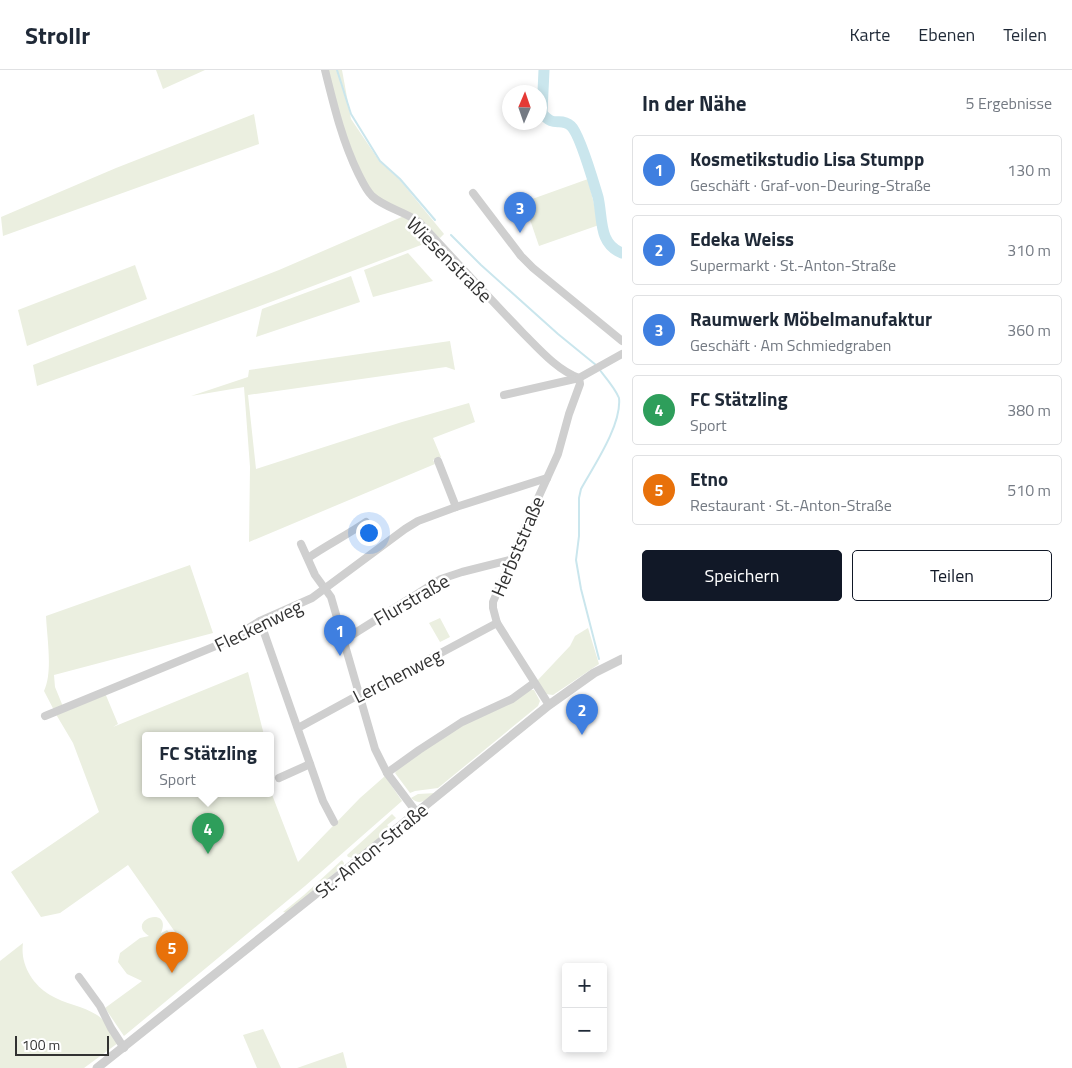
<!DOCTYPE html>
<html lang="de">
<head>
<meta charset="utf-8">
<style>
  :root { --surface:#fff; --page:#f2f2f3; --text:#1f2937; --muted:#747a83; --line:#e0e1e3; --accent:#111827 }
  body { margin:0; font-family:"Titillium Web",sans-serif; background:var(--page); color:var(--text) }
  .controls { position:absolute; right:15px; bottom:15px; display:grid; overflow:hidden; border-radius:5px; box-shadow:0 2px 8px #0003 }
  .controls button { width:45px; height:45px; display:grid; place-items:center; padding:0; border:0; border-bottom:1px solid var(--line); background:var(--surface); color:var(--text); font:25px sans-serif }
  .compass { position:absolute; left:502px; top:15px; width:45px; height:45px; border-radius:50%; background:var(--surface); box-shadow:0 2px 8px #0003; rotate:2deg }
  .scale { position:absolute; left:15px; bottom:12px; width:94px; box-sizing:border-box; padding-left:5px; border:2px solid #323232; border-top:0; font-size:14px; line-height:18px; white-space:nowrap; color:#323232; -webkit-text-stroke:4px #fff; paint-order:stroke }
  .you { position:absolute; left:368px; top:462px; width:18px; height:18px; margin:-12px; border:4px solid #fff; border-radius:50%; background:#1a73e8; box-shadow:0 0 0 8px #1a73e833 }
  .badge { display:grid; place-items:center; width:32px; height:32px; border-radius:50%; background:var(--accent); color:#fff; font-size:16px; font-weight:700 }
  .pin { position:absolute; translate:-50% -41px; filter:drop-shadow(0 1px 2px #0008) }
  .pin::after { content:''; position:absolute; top:26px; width:18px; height:15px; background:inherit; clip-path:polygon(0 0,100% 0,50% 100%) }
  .popup { position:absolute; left:142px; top:662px; width:132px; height:65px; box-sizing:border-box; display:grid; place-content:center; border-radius:5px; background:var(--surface); filter:drop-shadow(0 1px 4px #0005); font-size:16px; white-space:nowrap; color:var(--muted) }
  .popup b { font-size:19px; color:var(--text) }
  .popup::after { content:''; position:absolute; left:50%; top:100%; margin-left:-10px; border:10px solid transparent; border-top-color:var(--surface) }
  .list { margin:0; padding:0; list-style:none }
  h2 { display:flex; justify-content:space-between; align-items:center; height:65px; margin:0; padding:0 20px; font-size:21px }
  h2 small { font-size:16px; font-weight:400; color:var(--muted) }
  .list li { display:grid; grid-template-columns:32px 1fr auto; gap:15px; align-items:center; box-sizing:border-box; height:70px; margin:0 10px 10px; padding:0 10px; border:1px solid var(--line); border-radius:5px }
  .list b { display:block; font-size:19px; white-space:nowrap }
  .list p { margin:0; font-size:16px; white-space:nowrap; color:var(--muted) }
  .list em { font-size:16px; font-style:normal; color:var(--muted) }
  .actions { display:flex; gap:10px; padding:15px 20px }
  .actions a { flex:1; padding:11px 0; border:1px solid var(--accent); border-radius:5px; text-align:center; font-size:18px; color:var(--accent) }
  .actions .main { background:var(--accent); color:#fff }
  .map { position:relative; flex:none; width:622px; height:998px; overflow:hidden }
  header { display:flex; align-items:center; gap:30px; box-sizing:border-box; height:70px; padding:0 25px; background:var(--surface); border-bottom:1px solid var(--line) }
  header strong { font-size:24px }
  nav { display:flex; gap:28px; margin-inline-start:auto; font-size:18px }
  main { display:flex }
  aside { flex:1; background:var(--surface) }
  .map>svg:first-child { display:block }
  .green { fill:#ebefe0 }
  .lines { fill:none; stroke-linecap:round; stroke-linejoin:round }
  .stream { stroke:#cae6ed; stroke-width:2 }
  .river { stroke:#cae6ed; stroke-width:11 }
  .minor { stroke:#cfcfcf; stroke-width:8 }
  .tertiary { stroke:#cfcfcf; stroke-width:9 }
  .labels { text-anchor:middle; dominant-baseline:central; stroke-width:5; stroke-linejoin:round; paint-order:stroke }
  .street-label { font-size:19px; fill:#323232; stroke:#fff }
</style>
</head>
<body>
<header>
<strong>Strollr</strong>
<nav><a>Karte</a><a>Ebenen</a><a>Teilen</a></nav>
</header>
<main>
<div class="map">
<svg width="622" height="998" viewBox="0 0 622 998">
  <rect width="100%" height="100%" fill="#fff"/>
  <!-- green -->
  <g class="green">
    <polygon points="156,0 205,0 163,19"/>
    <polygon points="327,0 342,0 351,49 380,92 399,109 444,164 440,168 380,130 370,120 350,79"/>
    <polygon points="254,44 259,74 3,166 1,147 116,98"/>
    <polygon points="588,109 599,155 539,176 526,138 521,133"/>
    <polygon points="404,146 411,149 430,168 429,172 260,236 37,316 33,295 279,200"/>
    <polygon points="408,183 433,211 373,227 364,200"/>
    <polygon points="135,195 147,229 27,276 18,240"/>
    <polygon points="351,206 360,232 256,267 262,239"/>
    <polygon points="450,271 455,300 446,297 248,325 256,399 402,352 469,333 475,352 433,368 441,387 433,390 435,394 249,472 250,397 244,317 191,326 248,307 249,300"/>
    <path d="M190 495 213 563 54 605 55 617 64 639 105 623 118 654 113 657 248 602 264 665H146V723L271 722 298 792 360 728 385 706 402 731 305 816 124 966 105 938 142 911 127 904 118 892 120 883 140 868 149 866C124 850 173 834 161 863L167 860 182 882 187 879 128 795 60 843 41 847 11 802 99 742 73 673 57 646 44 621C53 602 47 568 46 546Z"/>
    <polygon points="440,548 450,567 440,572 429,553"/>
    <polygon points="588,558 599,594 553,625 545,624 537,611 570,576 575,566"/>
    <polygon points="529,620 534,620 540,631 538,636 438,718 415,721 410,723 395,703 400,696 469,651"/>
    <path d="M436 723C427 729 420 737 411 728L418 724Z"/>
    <polygon points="392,744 396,748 387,755 389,757 382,766 354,788 348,787 347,785"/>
    <polygon points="342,790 344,793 343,796 287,843 283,842 304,825"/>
    <path d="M23 873C20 894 32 914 50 925 65 934 83 936 97 945 107 951 112 964 118 973L84 998H0V891Z"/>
    <polygon points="263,959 281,998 257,998 243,965"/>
    <polygon points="343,982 347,998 297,998"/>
  </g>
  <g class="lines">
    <!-- stream -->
    <g class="stream">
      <polyline points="337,0 351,44 380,91 400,109 435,150"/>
      <polyline points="451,165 481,195 558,264 596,295"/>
      <path d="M599 589 581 519 576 490 579 466V428L581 419C593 397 622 355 619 328 615 318 606 308 599 299"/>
    </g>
    <!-- river -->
    <path class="river" d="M544 0 542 43C554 59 560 46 571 56 580 64 594 114 598 127 603 148 598 174 622 183"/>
    <!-- minor -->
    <g class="minor">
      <path d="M325 0C334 36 342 70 358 103 362 111 366 120 372 126 385 138 404 141 419 152 454 189 487 226 522 262 539 279 557 300 579 308"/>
      <polyline points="473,123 521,186 533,198 622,271"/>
      <polyline points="504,325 579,308 622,284"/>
      <polyline points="438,391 456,437"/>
      <polyline points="301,474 315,505 331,527 375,679 387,703 417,743"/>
      <path d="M308 488C327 475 347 465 366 452"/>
      <polyline points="260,551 323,731 334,752"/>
      <polyline points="344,570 441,509 462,502 510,490"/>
      <polyline points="549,635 497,553 493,538 493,532 524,459 558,384 569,344 580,314 579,308"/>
      <polyline points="45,646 240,566 247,559 260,551 312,528 405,459 418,451 456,437 547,408"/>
      <polyline points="298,658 353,628 360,626 497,553"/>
      <polyline points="387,703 419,680 462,652 512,629 534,613"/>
      <polyline points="279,708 310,694"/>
      <polyline points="79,907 100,936 111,958 124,978"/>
    </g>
    <!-- tertiary -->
    <polyline class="tertiary" points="97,998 352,795 549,635 594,603 622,589"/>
  </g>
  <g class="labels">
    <!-- street labels -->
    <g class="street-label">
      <text transform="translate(450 189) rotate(45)">Wiesenstraße</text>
      <text transform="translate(517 476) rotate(-67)">Herbststraße</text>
      <text transform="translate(411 529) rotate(-30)">Flurstraße</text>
      <text transform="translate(258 555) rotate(-26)">Fleckenweg</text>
      <text transform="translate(397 605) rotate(-27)">Lerchenweg</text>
      <text transform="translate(371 780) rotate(-39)">St.-Anton-Straße</text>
    </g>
  </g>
</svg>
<div class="controls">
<button>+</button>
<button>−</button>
</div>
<svg class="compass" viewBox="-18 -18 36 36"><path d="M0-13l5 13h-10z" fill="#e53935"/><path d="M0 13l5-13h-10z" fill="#747a83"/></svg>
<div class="scale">100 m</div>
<div class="you"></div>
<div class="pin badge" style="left:340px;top:586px;background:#3f7fe0">1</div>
<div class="pin badge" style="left:582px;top:665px;background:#3f7fe0">2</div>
<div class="pin badge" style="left:520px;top:163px;background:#3f7fe0">3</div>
<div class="pin badge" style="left:208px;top:784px;background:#2e9e5b">4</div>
<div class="popup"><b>FC Stätzling</b>Sport</div>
<div class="pin badge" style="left:172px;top:903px;background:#e8710a">5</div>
</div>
<aside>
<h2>In der Nähe<small>5 Ergebnisse</small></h2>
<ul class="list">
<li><span class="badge" style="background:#3f7fe0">1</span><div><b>Kosmetikstudio Lisa Stumpp</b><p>Geschäft · Graf-von-Deuring-Straße</p></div><em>130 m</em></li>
<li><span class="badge" style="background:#3f7fe0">2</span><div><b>Edeka Weiss</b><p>Supermarkt · St.-Anton-Straße</p></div><em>310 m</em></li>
<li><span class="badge" style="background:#3f7fe0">3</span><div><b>Raumwerk Möbelmanufaktur</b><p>Geschäft · Am Schmiedgraben</p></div><em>360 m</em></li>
<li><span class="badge" style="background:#2e9e5b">4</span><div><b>FC Stätzling</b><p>Sport</p></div><em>380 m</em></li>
<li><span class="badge" style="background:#e8710a">5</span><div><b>Etno</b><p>Restaurant · St.-Anton-Straße</p></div><em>510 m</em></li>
</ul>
<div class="actions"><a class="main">Speichern</a><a>Teilen</a></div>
</aside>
</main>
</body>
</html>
